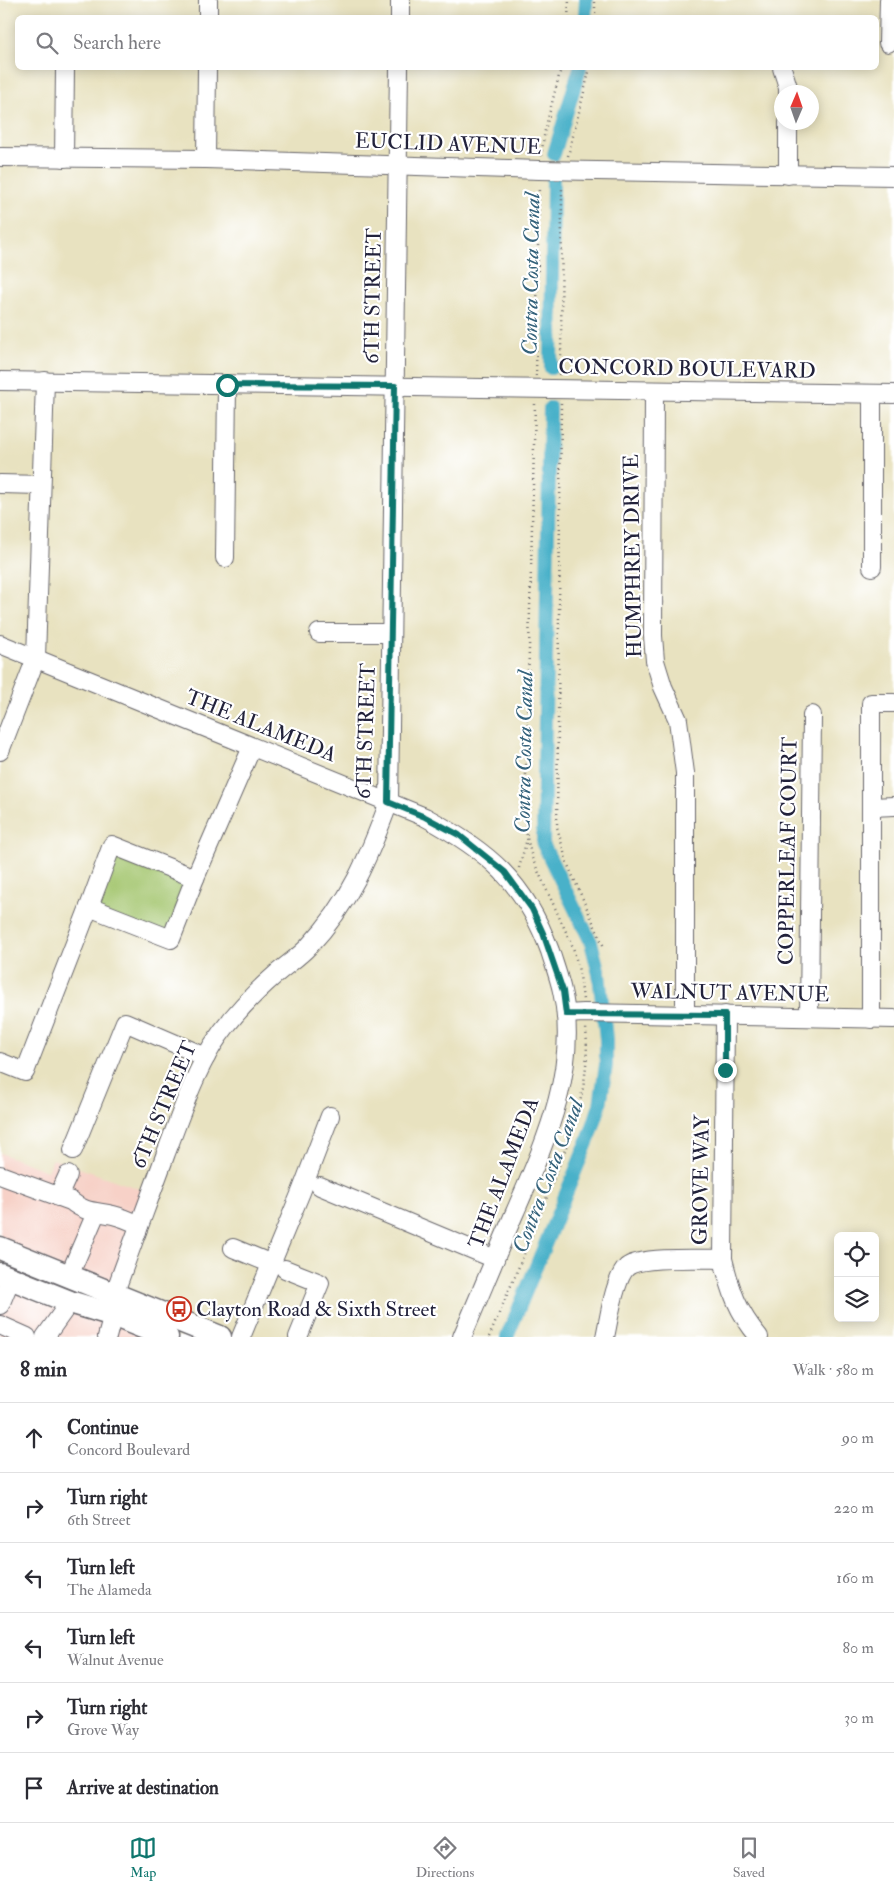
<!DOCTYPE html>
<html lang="en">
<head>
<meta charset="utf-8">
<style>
  :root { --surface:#fff; --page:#f7f7f7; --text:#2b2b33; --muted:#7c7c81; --line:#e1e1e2; --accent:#0f766e }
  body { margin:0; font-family:"IM FELL Double Pica",serif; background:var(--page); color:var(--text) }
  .controls { position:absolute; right:15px; bottom:15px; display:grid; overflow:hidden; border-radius:8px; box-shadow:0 2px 12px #0003 }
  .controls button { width:45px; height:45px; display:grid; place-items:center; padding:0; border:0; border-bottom:1px solid var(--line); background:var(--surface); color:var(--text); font:25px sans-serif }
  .compass { position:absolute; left:774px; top:85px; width:45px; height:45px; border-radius:50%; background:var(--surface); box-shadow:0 2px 12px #0003; rotate:2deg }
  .stop { position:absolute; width:15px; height:15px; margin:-11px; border:4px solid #0f766e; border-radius:50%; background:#fff }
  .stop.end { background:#0f766e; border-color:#fff; box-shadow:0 1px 5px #0008 }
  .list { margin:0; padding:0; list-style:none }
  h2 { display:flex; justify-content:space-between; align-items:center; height:65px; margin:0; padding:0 20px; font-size:21px }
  h2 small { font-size:16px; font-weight:400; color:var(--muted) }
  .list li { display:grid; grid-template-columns:32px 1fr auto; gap:15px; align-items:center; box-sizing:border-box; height:70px; padding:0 20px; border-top:1px solid var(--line) }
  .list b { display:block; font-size:19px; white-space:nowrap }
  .list p { margin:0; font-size:16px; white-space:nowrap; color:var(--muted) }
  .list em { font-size:16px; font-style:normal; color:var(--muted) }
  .icon { flex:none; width:28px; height:28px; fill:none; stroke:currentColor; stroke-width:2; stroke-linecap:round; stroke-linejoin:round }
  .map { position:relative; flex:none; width:894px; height:1337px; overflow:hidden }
  .search { position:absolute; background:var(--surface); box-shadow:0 2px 12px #0003; left:15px; right:15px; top:15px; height:55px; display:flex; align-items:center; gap:12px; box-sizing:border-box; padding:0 18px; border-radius:8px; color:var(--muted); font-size:19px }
  .sheet { height:485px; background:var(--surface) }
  nav { display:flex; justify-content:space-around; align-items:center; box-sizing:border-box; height:70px; border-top:1px solid var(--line); background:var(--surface); font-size:14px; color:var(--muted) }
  nav a { display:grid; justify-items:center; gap:2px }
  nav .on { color:var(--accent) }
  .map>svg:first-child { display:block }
  .built { fill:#f7d1c7 }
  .green { fill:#a4c66f; stroke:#637455 }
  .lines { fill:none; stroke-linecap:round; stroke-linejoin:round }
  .canal { stroke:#4ab1c9; stroke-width:14 }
  .minor-casing { stroke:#67656a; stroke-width:20 }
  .major-casing { stroke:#67656a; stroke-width:25 }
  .path { stroke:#67656a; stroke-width:2.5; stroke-dasharray:1 4; stroke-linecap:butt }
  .minor { stroke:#fff; stroke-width:18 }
  .major { stroke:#fff; stroke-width:22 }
  .route { stroke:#0f766e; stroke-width:6 }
  .labels { text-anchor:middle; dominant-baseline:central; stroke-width:4.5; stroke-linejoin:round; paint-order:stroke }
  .street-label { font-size:21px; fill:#22223b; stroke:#fff }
  .poi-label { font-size:21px; fill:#22223b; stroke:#fff; text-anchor:start }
  .water-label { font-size:22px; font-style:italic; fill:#34627b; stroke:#fff }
</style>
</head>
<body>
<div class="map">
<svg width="894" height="1337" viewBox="0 0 894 1337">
  <rect width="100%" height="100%" fill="#fff"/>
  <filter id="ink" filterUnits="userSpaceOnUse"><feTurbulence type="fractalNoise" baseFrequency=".02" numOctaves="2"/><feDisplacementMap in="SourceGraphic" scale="10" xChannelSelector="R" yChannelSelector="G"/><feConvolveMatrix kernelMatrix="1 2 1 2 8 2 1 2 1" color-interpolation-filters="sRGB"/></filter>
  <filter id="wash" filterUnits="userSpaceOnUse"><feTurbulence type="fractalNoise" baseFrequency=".0096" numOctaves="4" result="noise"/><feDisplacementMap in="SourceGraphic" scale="20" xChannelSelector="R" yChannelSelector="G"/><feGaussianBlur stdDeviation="1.12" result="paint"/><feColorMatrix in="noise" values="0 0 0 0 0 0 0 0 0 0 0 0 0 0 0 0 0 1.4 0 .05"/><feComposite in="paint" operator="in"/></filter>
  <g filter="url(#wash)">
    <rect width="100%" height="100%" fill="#e8e2c0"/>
    <!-- built -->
    <g class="built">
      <polygon points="0,1153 47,1171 53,1159 151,1193 114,1295 0,1248"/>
      <polygon points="0,1274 167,1337 0,1337"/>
    </g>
    <!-- green -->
    <polygon class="green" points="112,845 195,878 171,939 89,907"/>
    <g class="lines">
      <!-- canal -->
      <g class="canal">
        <polyline points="585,18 586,0"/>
        <polyline points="554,154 580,68"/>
        <polyline points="551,368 553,180"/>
        <polyline points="507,1337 591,1133 600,1105 606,1065 606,1039 599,974 591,942 543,844 550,408"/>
      </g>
    </g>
  </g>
  <g filter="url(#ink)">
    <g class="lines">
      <defs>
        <g id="minor">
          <polyline points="208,18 208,0"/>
          <polyline points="400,18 400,0"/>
          <polyline points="888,43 889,0"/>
          <polyline points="782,68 788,87 788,92"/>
          <polyline points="788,122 788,175"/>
          <polyline points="0,157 206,159 539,170 894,176"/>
          <polyline points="64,158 65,68"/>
          <polyline points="206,159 207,68"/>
          <path d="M0 381C298 384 596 391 894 394"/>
          <polyline points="654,392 653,636 655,661 663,687 678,720 685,773 685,1015"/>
          <polyline points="0,484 41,485"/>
          <polyline points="225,558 227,385"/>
          <polyline points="872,567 872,394"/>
          <polyline points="319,633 391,633"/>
          <path d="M0 644 425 817C488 851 525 882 550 951 554 964 559 977 562 991 580 1067 545 1143 515 1212 497 1253 480 1295 462 1337"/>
          <polyline points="0,751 36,658 45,381"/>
          <polyline points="872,807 894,806"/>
          <polyline points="89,907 171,939 195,878"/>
          <polyline points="566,1014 584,1013 894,1019"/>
          <path d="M725 1015 723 1259C731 1291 737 1311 759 1337"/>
          <polyline points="809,1017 812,715"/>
          <polyline points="871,1019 871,703 894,703"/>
          <polyline points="0,1062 25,1072 89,907 112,845 195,878 252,747"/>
          <polyline points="73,1150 125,1022 206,1057"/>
          <path d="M0 1175 71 1201C85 1213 96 1211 113 1215 122 1217 131 1221 139 1225"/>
          <polyline points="320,1186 495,1259"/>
          <polyline points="58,1197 68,1175"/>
          <polyline points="233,1248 272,1264"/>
          <polyline points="285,1269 320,1283 298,1337"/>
          <polyline points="69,1276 96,1213"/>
          <polyline points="0,1305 11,1278"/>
          <polyline points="0,1325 27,1337"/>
          <polyline points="45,1337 70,1302"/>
          <path d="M107 1337 113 1315 114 1295C131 1247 149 1200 166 1153 180 1117 192 1079 212 1046 229 1019 251 996 275 975 286 965 299 957 309 946 350 903 369 856 389 802L399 68"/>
          <polyline points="241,1337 301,1192 330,1116"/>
          <path d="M605 1337C609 1320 614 1279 627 1267 640 1256 704 1259 723 1259"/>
        </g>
        <g id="major">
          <polyline points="0,1248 220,1337"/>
          <polyline points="0,1274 70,1302 113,1315 167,1337"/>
        </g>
      </defs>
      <!-- minor casing -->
      <use href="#minor" class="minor-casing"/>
      <!-- major casing -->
      <use href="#major" class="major-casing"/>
      <!-- path -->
      <g class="path">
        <polyline points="568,18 569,0"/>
        <polyline points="595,18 595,0"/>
        <polyline points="541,156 545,130 561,68"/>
        <polyline points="568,156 590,68"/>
        <polyline points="559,375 561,363 562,186"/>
        <polyline points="536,376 539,184"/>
        <polyline points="561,403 557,827 567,863 604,947"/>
        <polyline points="535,404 525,812 527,838 532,858 573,947 580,975 583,1000"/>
        <polyline points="519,868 527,839"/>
        <path d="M489 1337C510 1288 531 1239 550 1189 571 1134 591 1089 586 1028"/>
      </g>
      <!-- minor -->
      <use href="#minor" class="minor"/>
      <!-- major -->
      <use href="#major" class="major"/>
    </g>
  </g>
  <g class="lines" filter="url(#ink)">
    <!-- route -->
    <polyline class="route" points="227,385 395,386 388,802 425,817 459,835 505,872 532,909 543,933 563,991 566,1014 725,1015 725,1070"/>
  </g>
  <!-- icons -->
  <defs>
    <symbol id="bus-ring" viewBox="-11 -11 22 22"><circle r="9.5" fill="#fff" stroke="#c8321e" stroke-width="1.5"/><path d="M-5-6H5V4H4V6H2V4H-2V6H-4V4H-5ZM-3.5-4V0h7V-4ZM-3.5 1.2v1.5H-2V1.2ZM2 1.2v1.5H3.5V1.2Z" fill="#c8321e"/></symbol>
  </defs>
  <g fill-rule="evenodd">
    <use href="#bus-ring" x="165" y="1295" width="28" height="28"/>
  </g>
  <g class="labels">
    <!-- street labels -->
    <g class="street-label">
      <text transform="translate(448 144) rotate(2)">EUCLID AVENUE</text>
      <text transform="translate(373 296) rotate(-89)">6TH STREET</text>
      <text transform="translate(687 369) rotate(1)">CONCORD BOULEVARD</text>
      <text transform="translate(633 556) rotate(-91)">HUMPHREY DRIVE</text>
      <text transform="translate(261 726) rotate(22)">THE ALAMEDA</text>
      <text transform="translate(366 731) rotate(-88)">6TH STREET</text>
      <text transform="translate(788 851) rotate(-89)">COPPERLEAF COURT</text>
      <text transform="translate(730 993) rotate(1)">WALNUT AVENUE</text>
      <text transform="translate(164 1105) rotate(-67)">6TH STREET</text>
      <text transform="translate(504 1173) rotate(-69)">THE ALAMEDA</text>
      <text transform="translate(701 1180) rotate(-89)">GROVE WAY</text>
    </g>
    <!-- poi labels -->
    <g class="poi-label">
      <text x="196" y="1309">Clayton Road &amp; Sixth Street</text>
    </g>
    <!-- water labels -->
    <g class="water-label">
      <text transform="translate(531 274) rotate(-89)">Contra Costa Canal</text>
      <text transform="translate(524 752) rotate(-89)">Contra Costa Canal</text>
      <text transform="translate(548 1176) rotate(-69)">Contra Costa Canal</text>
    </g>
  </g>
</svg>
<div class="controls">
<button><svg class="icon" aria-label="locate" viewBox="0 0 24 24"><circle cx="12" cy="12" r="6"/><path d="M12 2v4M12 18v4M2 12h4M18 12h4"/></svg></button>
<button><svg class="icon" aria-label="layers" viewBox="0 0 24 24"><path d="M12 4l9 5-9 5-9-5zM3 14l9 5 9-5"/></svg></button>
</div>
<svg class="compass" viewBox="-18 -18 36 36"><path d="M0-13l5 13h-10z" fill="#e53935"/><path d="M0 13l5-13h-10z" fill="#7c7c81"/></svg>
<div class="stop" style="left:227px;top:385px"></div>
<div class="stop end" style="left:725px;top:1070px"></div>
<div class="search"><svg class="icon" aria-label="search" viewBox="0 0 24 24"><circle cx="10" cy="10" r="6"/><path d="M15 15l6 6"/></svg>Search here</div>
</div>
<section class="sheet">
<h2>8 min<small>Walk · 580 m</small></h2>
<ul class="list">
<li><svg class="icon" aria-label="ahead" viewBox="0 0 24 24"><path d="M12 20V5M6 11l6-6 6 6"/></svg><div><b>Continue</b><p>Concord Boulevard</p></div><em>90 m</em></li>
<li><svg class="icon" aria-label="right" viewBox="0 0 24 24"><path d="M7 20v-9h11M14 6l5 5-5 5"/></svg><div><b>Turn right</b><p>6th Street</p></div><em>220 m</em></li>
<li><svg class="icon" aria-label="left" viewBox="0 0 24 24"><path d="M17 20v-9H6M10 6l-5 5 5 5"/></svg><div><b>Turn left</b><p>The Alameda</p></div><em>160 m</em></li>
<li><svg class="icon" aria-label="left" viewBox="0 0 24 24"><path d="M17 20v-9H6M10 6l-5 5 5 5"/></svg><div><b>Turn left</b><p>Walnut Avenue</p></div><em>80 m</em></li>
<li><svg class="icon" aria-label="right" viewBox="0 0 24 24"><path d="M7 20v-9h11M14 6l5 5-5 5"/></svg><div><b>Turn right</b><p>Grove Way</p></div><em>30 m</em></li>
<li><svg class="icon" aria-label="arrive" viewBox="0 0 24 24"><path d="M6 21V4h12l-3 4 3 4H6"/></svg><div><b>Arrive at destination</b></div></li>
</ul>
</section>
<nav>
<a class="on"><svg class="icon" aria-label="map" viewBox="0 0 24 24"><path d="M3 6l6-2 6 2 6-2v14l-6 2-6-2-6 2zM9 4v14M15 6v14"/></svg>Map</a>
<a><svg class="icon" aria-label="directions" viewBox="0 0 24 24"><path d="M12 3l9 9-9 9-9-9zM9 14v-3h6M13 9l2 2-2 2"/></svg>Directions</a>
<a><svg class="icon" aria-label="saved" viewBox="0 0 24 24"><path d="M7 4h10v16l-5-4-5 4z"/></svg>Saved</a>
</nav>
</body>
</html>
